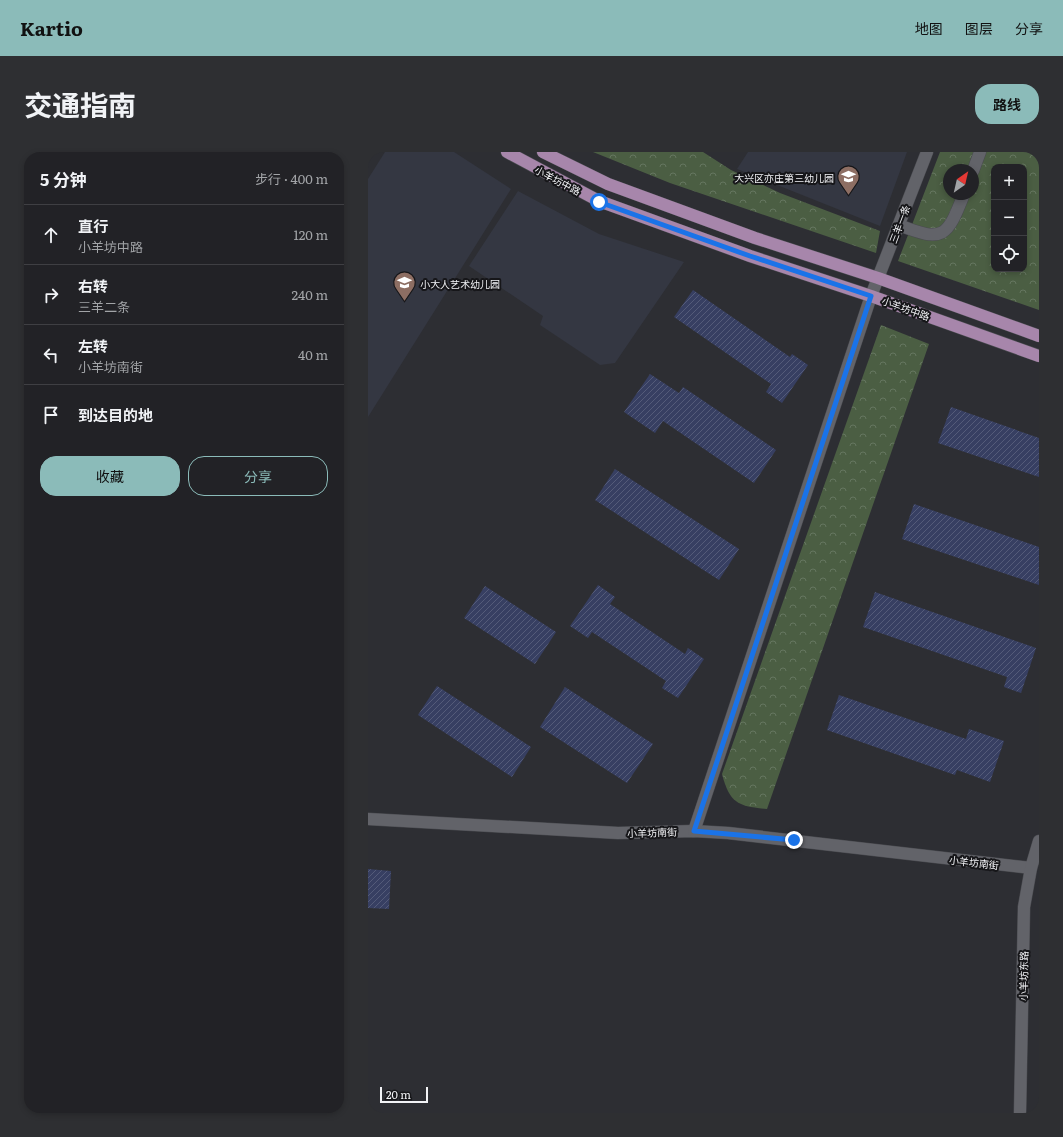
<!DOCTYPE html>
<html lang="zh">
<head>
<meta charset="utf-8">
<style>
  :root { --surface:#222226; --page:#2e2f32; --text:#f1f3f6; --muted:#a2a4a7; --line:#3f3f43; --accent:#8bbbb9 }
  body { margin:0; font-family:Literata,"Noto Sans SC",serif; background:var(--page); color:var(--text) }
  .controls { position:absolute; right:12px; top:12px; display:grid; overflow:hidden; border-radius:8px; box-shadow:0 2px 6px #0003 }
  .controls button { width:36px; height:36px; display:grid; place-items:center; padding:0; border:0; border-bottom:1px solid var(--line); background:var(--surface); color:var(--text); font:20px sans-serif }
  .compass { position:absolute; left:575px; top:12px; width:36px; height:36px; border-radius:50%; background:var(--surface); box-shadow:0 2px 6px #0003; rotate:34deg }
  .scale { position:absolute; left:12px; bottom:10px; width:48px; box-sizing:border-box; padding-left:4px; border:2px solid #f2f3f6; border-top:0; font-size:11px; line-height:14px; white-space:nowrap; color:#f2f3f6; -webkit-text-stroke:3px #161619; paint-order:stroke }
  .stop { position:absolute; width:12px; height:12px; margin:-9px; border:3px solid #1a73e8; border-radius:50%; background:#fff }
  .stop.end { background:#1a73e8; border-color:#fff; box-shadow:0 1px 4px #0008 }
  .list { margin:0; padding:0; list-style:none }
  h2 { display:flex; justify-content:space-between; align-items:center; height:52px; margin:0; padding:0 16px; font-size:17px }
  h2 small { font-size:13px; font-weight:400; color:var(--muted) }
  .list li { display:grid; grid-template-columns:26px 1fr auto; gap:12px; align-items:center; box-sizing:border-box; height:60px; padding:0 16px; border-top:1px solid var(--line) }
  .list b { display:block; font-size:15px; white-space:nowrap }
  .list p { margin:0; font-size:13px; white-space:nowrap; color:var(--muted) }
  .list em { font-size:13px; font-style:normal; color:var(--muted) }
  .actions { display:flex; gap:8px; padding:12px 16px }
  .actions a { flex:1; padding:9px 0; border:1px solid var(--accent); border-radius:16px; text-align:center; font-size:14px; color:var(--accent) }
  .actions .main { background:var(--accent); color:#111 }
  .icon { flex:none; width:22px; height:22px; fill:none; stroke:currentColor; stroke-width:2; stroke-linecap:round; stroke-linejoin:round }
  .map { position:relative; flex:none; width:671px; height:961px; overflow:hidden; border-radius:16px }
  header { display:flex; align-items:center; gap:24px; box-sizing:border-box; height:56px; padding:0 20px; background:var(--accent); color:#111 }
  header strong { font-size:19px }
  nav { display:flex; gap:22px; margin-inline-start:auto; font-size:14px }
  .intro { display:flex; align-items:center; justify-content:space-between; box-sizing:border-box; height:96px; padding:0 24px }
  h1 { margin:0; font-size:28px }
  .button { padding:10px 18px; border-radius:16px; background:var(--accent); color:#111; font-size:14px; font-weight:700 }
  main { display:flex; gap:24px; padding:0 24px }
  aside { flex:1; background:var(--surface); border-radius:16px; box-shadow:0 2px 6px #0003 }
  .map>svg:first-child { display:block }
  .built { fill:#343742 }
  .forest { fill:url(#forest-crowns); fill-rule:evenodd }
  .building { fill:url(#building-hatch) }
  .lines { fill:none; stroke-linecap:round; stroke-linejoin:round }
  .minor-casing { stroke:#4a4b50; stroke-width:13 }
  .major-casing { stroke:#4a4b50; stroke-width:13 }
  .minor { stroke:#626369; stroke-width:12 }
  .major { stroke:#a786ab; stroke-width:12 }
  .route { stroke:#1a73e8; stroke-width:5 }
  .labels { text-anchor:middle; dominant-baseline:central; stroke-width:4; stroke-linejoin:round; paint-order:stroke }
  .poi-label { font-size:10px; fill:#f2f3f6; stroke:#161619; text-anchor:end }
  .street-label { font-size:10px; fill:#f2f3f6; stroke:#161619 }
</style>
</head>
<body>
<header>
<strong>Kartio</strong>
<nav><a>地图</a><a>图层</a><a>分享</a></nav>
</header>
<div class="intro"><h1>交通指南</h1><a class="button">路线</a></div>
<main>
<aside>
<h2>5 分钟<small>步行 · 400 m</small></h2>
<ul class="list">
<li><svg class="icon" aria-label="ahead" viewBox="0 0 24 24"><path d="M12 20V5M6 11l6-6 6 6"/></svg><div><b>直行</b><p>小羊坊中路</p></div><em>120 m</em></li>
<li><svg class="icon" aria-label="right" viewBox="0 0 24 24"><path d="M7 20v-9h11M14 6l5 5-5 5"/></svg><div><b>右转</b><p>三羊二条</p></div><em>240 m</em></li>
<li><svg class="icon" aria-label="left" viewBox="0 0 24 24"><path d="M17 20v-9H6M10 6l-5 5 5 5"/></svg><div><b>左转</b><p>小羊坊南街</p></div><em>40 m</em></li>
<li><svg class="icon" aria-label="arrive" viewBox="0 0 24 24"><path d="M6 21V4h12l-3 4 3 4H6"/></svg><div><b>到达目的地</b></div></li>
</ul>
<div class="actions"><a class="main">收藏</a><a>分享</a></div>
</aside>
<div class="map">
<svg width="671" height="961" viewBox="0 0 671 961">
  <defs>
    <pattern id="forest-crowns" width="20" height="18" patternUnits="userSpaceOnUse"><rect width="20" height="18" fill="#4b5e43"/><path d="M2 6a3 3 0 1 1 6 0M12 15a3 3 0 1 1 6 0" fill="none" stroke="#65765f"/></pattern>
    <pattern id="building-hatch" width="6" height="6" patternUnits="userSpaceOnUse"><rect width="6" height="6" fill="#373f62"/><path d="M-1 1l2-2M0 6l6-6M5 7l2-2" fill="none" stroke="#545b79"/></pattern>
  </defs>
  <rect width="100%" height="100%" fill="#2d2e33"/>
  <!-- built -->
  <g class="built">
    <polygon points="17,0 86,0 143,37 0,265 0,27"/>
    <polygon points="380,0 539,0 512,74 369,17"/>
    <polygon points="150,39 231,82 316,110 247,211 232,213 172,173 175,164 101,114"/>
  </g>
  <!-- forest -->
  <g class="forest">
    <polygon points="225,0 335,0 363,18 412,41 512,79 508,101 302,31"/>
    <path d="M572 0H671V158L530 109ZM626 15H656V117H626ZM581 18H605V42H581Z"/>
    <path d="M513 173 561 192 399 657C370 654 362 652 354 622Z"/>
  </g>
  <!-- building -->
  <g class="building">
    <polygon points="325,138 422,205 424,202 440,213 414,251 398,240 403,232 306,165"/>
    <polygon points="282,222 311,241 315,235 408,298 386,331 295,269 287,281 256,260"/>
    <polygon points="583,255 671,286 671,325 570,291"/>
    <polygon points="247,317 371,397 351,428 227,348"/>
    <polygon points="546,352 671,395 671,433 534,387"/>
    <polygon points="230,433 247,445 242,452 317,502 320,496 336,507 310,546 294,536 298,529 224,480 220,486 202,474"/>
    <polygon points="117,434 188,480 167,512 96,466"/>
    <polygon points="507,440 668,496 653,541 636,535 639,525 495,475"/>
    <polygon points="69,534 163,595 144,625 50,563"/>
    <polygon points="197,535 285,592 259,631 172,575"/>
    <polygon points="471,543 598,587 601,577 636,589 622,630 589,618 587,623 459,578"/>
    <polygon points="0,717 23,719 21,757 0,756"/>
  </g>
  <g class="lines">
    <defs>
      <g id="minor">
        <polyline points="605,19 612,0"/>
        <path d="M531 73C576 91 579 85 596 42"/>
        <polyline points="0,667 250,681 326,679 360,681 663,716"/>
        <polyline points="326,679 503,144 559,0"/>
        <polyline points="652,961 656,755 663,716 671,689"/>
      </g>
      <g id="major">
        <polyline points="139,0 231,49 382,104 503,144 671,204"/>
        <polyline points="175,0 240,32 387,86 510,126 671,184"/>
      </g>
    </defs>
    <!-- minor casing -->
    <use href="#minor" class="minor-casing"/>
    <!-- major casing -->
    <use href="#major" class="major-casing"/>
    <!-- minor -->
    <use href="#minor" class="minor"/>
    <!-- major -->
    <use href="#major" class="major"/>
  </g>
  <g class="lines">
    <!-- route -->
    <polyline class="route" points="231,50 382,104 503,144 326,679 426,688"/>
  </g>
  <!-- icons -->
  <defs>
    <symbol id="school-pin" viewBox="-11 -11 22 30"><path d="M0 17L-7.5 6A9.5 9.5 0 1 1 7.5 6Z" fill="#8d6e63" stroke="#161619"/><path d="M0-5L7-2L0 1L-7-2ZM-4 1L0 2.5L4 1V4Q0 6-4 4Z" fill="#fff"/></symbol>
  </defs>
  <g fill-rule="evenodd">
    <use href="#school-pin" x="468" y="12" width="25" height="34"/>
    <use href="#school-pin" x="24" y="118" width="25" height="34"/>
  </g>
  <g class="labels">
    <!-- poi labels -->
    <g class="poi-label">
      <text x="466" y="25">大兴区亦庄第三幼儿园</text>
      <text x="52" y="131" text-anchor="start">小大人艺术幼儿园</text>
    </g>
    <!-- street labels -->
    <g class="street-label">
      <text transform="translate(190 28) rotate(28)">小羊坊中路</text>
      <text transform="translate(531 72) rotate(-69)">三羊一条</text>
      <text transform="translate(538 156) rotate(20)">小羊坊中路</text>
      <text transform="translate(284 680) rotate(-2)">小羊坊南街</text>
      <text transform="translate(606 710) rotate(7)">小羊坊南街</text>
      <text transform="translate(655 824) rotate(-89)">小羊坊东路</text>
    </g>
  </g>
</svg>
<div class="controls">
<button>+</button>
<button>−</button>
<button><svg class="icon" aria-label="locate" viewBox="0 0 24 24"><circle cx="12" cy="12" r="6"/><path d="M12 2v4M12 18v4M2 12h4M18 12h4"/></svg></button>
</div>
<svg class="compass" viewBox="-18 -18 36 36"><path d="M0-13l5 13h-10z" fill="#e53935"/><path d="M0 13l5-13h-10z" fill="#a2a4a7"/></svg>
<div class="scale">20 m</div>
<div class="stop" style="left:231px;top:50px"></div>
<div class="stop end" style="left:426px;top:688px"></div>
</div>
</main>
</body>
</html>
